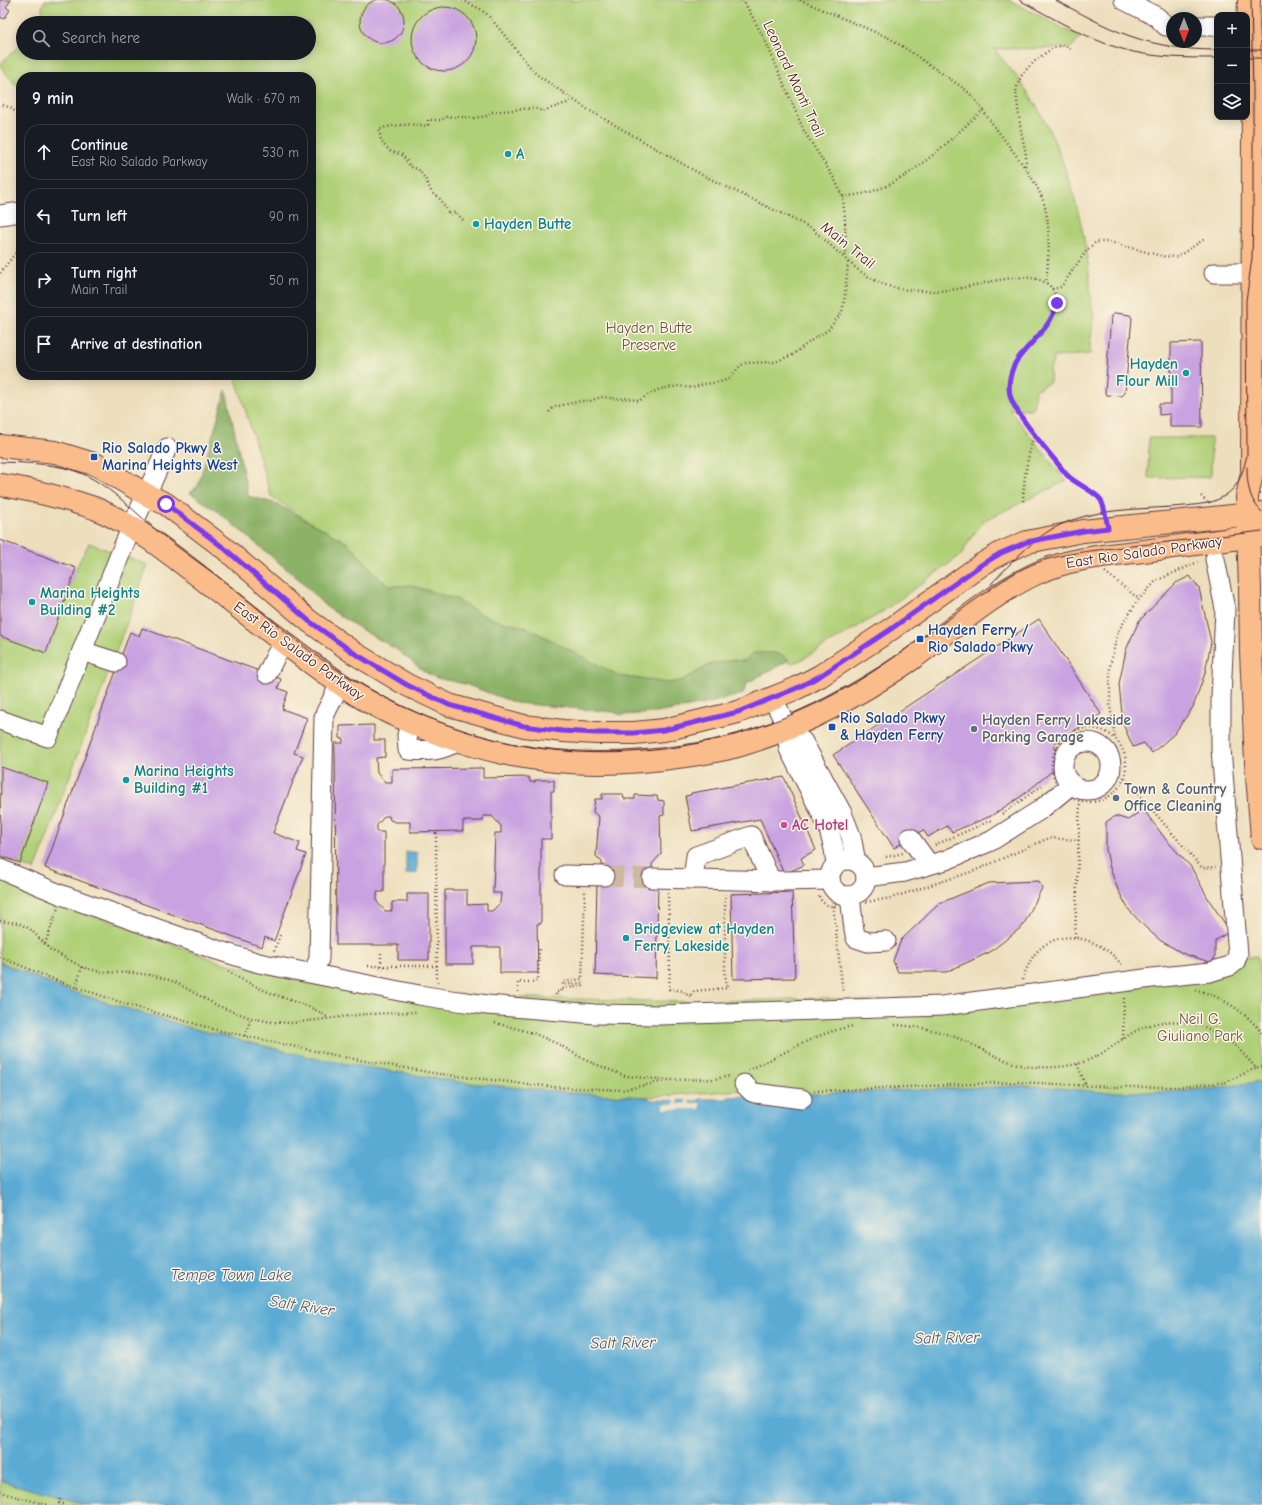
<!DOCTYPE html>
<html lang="en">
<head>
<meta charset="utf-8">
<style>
  :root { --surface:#171b24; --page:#242831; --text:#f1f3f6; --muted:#9ea1a6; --line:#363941 }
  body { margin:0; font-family:"Comic Neue",sans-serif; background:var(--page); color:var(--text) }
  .controls { position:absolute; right:12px; top:12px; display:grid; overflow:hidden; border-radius:8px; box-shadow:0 2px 10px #0003 }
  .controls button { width:36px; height:36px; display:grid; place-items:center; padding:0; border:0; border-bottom:1px solid var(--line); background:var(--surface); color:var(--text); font:20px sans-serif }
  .compass { position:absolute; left:1166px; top:12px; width:36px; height:36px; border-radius:50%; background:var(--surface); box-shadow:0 2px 10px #0003; rotate:180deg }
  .stop { position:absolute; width:12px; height:12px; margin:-9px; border:3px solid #7c3aed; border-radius:50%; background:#fff }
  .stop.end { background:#7c3aed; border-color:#fff; box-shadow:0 1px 4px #0008 }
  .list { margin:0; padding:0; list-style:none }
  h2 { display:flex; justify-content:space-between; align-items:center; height:52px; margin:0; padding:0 16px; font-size:17px }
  h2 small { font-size:13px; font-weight:400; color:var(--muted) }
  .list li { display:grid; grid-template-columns:26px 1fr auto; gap:12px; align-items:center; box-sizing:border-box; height:56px; margin:0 8px 8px; padding:0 8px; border:1px solid var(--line); border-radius:16px }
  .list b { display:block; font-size:15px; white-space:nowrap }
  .list p { margin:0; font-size:13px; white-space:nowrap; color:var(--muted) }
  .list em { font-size:13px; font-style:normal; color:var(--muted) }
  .icon { flex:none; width:22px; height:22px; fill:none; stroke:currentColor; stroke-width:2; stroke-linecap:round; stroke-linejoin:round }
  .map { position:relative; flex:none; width:1262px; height:1505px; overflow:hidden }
  .search { position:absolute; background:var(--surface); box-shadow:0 2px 10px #0003; left:16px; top:16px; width:300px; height:44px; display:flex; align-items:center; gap:10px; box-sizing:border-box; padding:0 14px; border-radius:22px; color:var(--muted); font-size:15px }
  .panel { position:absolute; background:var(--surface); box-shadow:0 2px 10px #0003; left:16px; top:72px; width:300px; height:308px; border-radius:16px }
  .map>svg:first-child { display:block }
  .green { fill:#b0d078; stroke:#7d7852 }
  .forest { fill:#8cb268; stroke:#6b684a }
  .water { fill:#5aaad4; stroke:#526480 }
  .pier { fill:#eddfbd }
  .building { fill:#c9a2e1 }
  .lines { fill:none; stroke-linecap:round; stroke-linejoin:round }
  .minor-tunnel { stroke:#ccb9a0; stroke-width:19; stroke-dasharray:19 10; stroke-linecap:butt }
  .minor-casing { stroke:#623c41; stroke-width:21 }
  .major-casing { stroke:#623c41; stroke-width:24 }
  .path { stroke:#623c41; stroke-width:2.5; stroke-dasharray:1 3; stroke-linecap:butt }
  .minor { stroke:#fff; stroke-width:19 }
  .major { stroke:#f9bc8a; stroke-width:22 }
  .tram { stroke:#4a1f2b; stroke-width:1 }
  .route { stroke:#7c3aed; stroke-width:5 }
  .culture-dot { fill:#0f9aa8; stroke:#fcf5e5; stroke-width:1.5 }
  .transit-dot { fill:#1a4fb4; stroke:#fcf5e5; stroke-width:1.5 }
  .service-dot { fill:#5c6f8a; stroke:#fcf5e5; stroke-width:1.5 }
  .hotel-dot { fill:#d1479c; stroke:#fcf5e5; stroke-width:1.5 }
  .labels { text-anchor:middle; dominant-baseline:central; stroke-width:3; stroke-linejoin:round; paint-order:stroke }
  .street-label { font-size:15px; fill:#4a1f2b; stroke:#fcf5e5 }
  .culture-label { font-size:15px; font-weight:bold; fill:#0d838f; stroke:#fcf5e5; text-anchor:start }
  .park-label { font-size:15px; fill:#695442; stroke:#fcf5e5 }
  .transit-label { font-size:15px; font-weight:bold; fill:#164399; stroke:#fcf5e5; text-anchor:start }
  .service-label { font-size:15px; font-weight:bold; fill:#4e5e75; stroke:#fcf5e5; text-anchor:start }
  .hotel-label { font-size:15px; font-weight:bold; fill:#b23c85; stroke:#fcf5e5; text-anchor:start }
  .water-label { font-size:16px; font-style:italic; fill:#50576f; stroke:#fcf5e5 }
</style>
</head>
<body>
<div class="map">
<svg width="1262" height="1505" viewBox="0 0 1262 1505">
  <rect width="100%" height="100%" fill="#fcf5e5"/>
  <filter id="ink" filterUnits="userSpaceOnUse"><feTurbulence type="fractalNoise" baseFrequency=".025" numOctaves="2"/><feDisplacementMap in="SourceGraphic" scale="8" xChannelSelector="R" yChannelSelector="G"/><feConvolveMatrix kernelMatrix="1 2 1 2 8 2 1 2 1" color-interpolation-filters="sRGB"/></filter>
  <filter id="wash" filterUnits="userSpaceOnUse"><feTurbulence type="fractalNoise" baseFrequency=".012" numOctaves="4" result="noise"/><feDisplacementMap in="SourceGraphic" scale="16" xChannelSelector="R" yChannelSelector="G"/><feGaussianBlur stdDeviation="0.9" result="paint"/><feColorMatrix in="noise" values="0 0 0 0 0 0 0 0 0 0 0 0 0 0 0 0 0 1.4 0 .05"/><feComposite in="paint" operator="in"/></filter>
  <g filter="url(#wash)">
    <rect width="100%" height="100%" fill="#eddfbd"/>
    <!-- green -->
    <g class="green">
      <path d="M45 0H1009L1080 37 1071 48 994 49C1005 63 1019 78 1029 94 1066 150 1090 237 1091 304 1092 309 1094 313 1094 318 1093 325 1092 330 1091 336 1090 342 1090 348 1090 354L1054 357 1050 370V382L1035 390 1033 409H1009L1066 481 985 520 972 536 961 555 879 614 801 660 791 663 787 659 726 691 478 682 315 526 271 496 235 375H311V77H21V91L0 66V64L18 47 23 38V53H309V23H37L43 17 42 8Z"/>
      <polygon points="1149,438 1211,438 1211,477 1148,478"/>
      <polygon points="89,543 148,565 35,870 0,857 0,636 46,652 76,568"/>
      <polygon points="0,877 68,905 220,962 316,984 497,997 695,1002 823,998 867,1001 951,996 1257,956 1262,988 1262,1081 1211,1089 1167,1092 1101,1092 1047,1087 1024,1086 803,1095 757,1089 646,1097 571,1093 459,1082 317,1059 194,1029 63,989 0,962"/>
      <polygon points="0,1480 1,1481 89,1505 0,1505"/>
    </g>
    <!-- forest -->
    <path class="forest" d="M226 390 248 496 277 504 348 543 381 580 391 586 410 585 456 599 477 612 495 620 528 628 619 676 669 683 683 680 711 664 732 660 745 661 750 657 752 653C764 653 780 650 789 660L747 683 743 694 709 703 656 713 621 715 614 712 516 703 465 684 437 678 425 672 396 649 364 631 325 606 300 580 217 511 190 493 198 486Z"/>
    <!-- water -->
    <g class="water">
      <polygon points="406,852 417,852 417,873 406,874"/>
      <polygon points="0,962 63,989 194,1029 317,1059 459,1082 571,1093 646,1097 652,1100 699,1101 699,1099 728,1099 728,1097 1024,1086 1047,1087 1101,1092 1167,1092 1211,1089 1262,1081 1262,1505 89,1505 1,1481"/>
    </g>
    <!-- pier -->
    <polygon class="pier" points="675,1100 678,1100 678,1104 686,1103 686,1100 689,1100 690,1103 700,1103 700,1109 664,1109 664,1104 674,1104"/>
    <g id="blocks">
      <!-- building -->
      <g class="building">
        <circle cx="382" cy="21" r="22"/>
        <polygon points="0,0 11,0 6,7 10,10 4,19 0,17"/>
        <circle cx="444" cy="39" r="32"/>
        <polygon points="1115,313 1130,315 1132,318 1125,393 1122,396 1107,395 1105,393 1111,316"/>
        <polygon points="1201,342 1202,427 1170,427 1170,414 1159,415 1159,404 1171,404 1171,343"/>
        <polygon points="0,540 76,568 46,653 0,636"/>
        <polygon points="1190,576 1199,588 1211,642 1205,673 1193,707 1174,734 1152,753 1144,743 1133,747 1123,724 1119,684 1126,650 1139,621 1176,583"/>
        <polygon points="1039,619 1101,714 1053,744 1059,753 1054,761 1057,767 1023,795 991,816 952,832 947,826 928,837 923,830 894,848 833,755"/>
        <polygon points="142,628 281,679 278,688 288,692 282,709 307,718 294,753 303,756 273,833 300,843 297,851 306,854 274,941 265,937 262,947 45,868 130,632 139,636"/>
        <polygon points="374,725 374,740 385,740 385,757 376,758 377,773 385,782 392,782 392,769 483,768 483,778 529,777 530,782 535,782 535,780 554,780 554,791 551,791 551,839 541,839 541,924 537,924 538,973 500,973 500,947 473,947 473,964 445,964 445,890 467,890 467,905 487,904 487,911 492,911 500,903 501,893 493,893 495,833 501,833 501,826 492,816 483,816 483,821 463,821 463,831 410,832 410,822 395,822 390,820 389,816 385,816 377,825 377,832 384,832 384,892 377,892 377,902 385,911 392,911 392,902 407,902 407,894 429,894 429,960 398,960 398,945 336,945 335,743 343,743 343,739 340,738 340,726"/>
        <polygon points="1,767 48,783 20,863 0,856"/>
        <polygon points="784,777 816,850 801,858 804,865 784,874 760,819 692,831 685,796 691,795 691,793"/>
        <polygon points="602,794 623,794 624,799 635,799 635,795 657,796 658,800 664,801 664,815 660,816 661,854 652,864 652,878 658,882 656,978 595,975 597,881 602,873 602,862 596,856 599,817 593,812 595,799 602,799"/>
        <polygon points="1143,809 1167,841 1191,867 1209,900 1230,931 1215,941 1215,955 1213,963 1184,954 1161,941 1146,928 1129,910 1118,890 1110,868 1106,850 1106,822 1115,816 1128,820"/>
        <polygon points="1039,881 1042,888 1023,926 990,952 946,972 898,972 893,961 901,940 940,903 989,883"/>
        <polygon points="792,892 795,978 733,979 731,894"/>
      </g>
    </g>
  </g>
  <g filter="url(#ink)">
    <use href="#blocks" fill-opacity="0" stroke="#623c41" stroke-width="1"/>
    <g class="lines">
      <!-- minor-tunnel -->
      <polyline class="minor-tunnel" points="604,876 652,878"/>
      <defs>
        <g id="minor">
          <polyline points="1124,0 1157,17 1166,26 1172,26"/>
          <polyline points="1196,26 1217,26"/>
          <polyline points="0,215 21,212"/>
          <polyline points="1214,273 1253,273"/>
          <polyline points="82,651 116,662"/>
          <polyline points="267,674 276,655 284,643"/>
          <polyline points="773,698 787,728 789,749 828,826 834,849 836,864"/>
          <polyline points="0,720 48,737 123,547 167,448"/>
          <path d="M411 722 407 735 408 750C431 751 437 752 459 741"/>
          <polyline points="787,728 803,742 842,813 851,836 856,862"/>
          <circle cx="1087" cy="766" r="24"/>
          <polyline points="910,838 929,864"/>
          <circle cx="848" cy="878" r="18"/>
          <polyline points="0,869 62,895 217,950 259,963 419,995 451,1000 487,1005 595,1014 661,1015 942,1006 1152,978 1210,972 1230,966 1235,962 1238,954 1221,749 1221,698 1225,609 1215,559"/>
          <polyline points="565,875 604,876"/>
          <polyline points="866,877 905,872 946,860 991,841 1040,810 1072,784"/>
          <polyline points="652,878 783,881 830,880"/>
          <polyline points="693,879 696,856 751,836 771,881"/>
          <polyline points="850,896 854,930 856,938 868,942 886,941"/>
          <polyline points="313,973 319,959 324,717 326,712 340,684"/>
          <polyline points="744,1084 752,1092 755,1093 802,1099"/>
        </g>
        <g id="major">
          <polyline points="1249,0 1248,26 1252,87 1253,138 1252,473 1247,497 1250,589 1251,652 1256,763 1262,838"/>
          <polyline points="0,446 55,452 97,465 147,495 166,504 224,548 309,621 354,653 407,685 449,705 524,726 563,731 596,733 634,733 664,730 738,712 797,688 820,676 891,629 981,565 1001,553 1027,542 1083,531 1262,513"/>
          <path d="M0 485C26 488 50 495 75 502 84 505 93 507 101 511 137 527 169 553 200 577 246 613 291 650 339 683 387 717 454 743 512 755 570 766 628 765 686 756 706 753 728 750 747 743 805 725 859 695 909 661 950 632 989 596 1035 574 1072 557 1112 555 1151 550 1188 545 1225 540 1262 535"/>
        </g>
      </defs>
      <!-- minor casing -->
      <use href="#minor" class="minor-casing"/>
      <!-- major casing -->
      <use href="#major" class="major-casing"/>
      <!-- path -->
      <g class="path">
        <path d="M462 0 480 9 488 15 536 74 587 109 702 175 807 226C834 244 852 272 883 284 903 292 929 292 949 290 974 288 1036 263 1053 290 1056 296 1057 301 1056 307 1051 326 1034 340 1022 353 1013 364 1007 381 1010 395 1013 409 1024 420 1032 431 1044 445 1055 460 1066 474 1079 488 1101 491 1104 512"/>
        <polyline points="742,0 746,5 766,42 804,131 835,180 843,197 845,220 846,253 844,258"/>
        <path d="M800 0 889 38 905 48 966 90 974 98C983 110 991 123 1001 135 1016 156 1033 175 1043 200 1051 223 1049 258 1046 282"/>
        <polyline points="3,105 11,108 21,117"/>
        <path d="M1025 166C1028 155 1024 147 1022 136 1019 121 1018 107 1016 92 1017 85 1020 77 1024 72 1031 64 1049 48 1059 46 1064 44 1069 48 1073 50"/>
        <path d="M843 197C854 195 865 194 876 190 913 178 954 136 983 110"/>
        <path d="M463 220 455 212 450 215 440 199 432 193 426 180 418 169 411 167 402 155 390 151 385 146 381 140 379 129C392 125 413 123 426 126L428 125V120H441L448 116 475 118 487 116 491 112 533 108 543 111 567 103 572 99"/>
        <polyline points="0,273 21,246"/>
        <polyline points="1052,289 1061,287 1087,250 1096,242 1110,242 1161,256 1177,257 1206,238"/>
        <polyline points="549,412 554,407 581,401 590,401 601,397 620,399 628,398 639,401 649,394 660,389 679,386 692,388 704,384 720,382 729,379 740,366 745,363 775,362 792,355 812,340 828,330 842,312 845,296 848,262"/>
        <polyline points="1201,496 1207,502"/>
        <path d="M1023 501C1024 478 1027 456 1035 434"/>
        <polyline points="1105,572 1139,599"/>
        <circle cx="1089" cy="765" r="37"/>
        <polyline points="1115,737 1110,706 1110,667 1118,631 1139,599 1156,581 1198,562"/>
        <polyline points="1125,778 1202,868 1216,867"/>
        <polyline points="1002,814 1043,785"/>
        <polyline points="436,833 437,983"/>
        <polyline points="935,845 992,820"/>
        <polyline points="886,857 903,853"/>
        <polyline points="668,893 670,968 669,989 684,991 685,994 691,996"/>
        <path d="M819 896C822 904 828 907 837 906"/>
        <polyline points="866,902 891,898 974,871 1049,838 1079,840"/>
        <polyline points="833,906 843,993"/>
        <polyline points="0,921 18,923 30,929 51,950 82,967 101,972 135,973 155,976 175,982 218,1006 251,1018 272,1022 292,1023 366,1014 417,1012"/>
        <polyline points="1075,937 1080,801"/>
        <polyline points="45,944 58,908"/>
        <polyline points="274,951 280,935 278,934"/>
        <polyline points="381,953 381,972"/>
        <polyline points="0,957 58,981 132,1006 217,1030 343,1057 439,1074 554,1087 622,1090 665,1081"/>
        <polyline points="368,966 437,966"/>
        <path d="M228 971C243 981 262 990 279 996 296 1003 314 1006 328 1018"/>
        <path d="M1023 980C1032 942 1063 927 1098 945 1108 950 1117 958 1123 967"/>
        <polyline points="76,987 82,967"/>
        <path d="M1195 990C1219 994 1248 1014 1262 1033"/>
        <polyline points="518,992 518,982 535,982 538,979 539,948"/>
        <polyline points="556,995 556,992 560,992 561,989 583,986 583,983 563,985 563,982 582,979 585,891"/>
        <polyline points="691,995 694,991 727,988 725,973 725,894"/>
        <polyline points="495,1023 533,1033 560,1045 585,1060 625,1076 668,1080 714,1079 730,1076"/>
        <path d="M895 1025C915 1026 936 1030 955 1037 981 1047 1005 1065 1034 1067 1053 1068 1075 1067 1093 1058 1108 1051 1120 1040 1134 1032 1167 1013 1205 1021 1233 1044 1241 1051 1249 1060 1256 1068L1262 1066"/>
        <polyline points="245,1036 251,1018"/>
        <polyline points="1123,1039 1124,996"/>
        <polyline points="1077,1064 1086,1086"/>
        <path d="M748 1070C784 1055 815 1032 854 1026"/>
        <polyline points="814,1091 1018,1082 1112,1087 1181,1087 1226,1082 1256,1068"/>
        <polyline points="0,1491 6,1494 48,1505"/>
        <polyline points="60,1499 59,1503 66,1505"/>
      </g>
      <!-- minor -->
      <use href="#minor" class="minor"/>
      <!-- major -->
      <use href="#major" class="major"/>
      <!-- tram -->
      <g class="tram">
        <path d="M1019 0C1052 17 1086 39 1122 49 1153 58 1185 58 1217 58"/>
        <path d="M1055 0C1079 12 1104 27 1130 36 1158 46 1187 50 1217 50"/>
        <polyline points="1247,50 1262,50"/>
        <polyline points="1247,58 1262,58"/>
        <path d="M0 462C27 463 58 463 83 474 110 486 138 515 161 534 185 553 210 570 234 589 263 612 291 638 321 659 382 701 448 731 520 745 648 769 781 736 887 662 914 643 941 625 968 605 988 591 1009 574 1033 564 1061 553 1092 551 1122 547 1169 542 1215 537 1262 531"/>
        <path d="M1247 467C1247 484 1249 500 1262 512"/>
        <path d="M991 584C1009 565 1030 542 1052 529 1099 503 1156 512 1208 503 1235 495 1241 481 1247 455L1246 301 1252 258 1253 211V93L1251 0"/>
      </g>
    </g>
  </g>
  <g class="lines" filter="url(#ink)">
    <!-- route -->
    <path class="route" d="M166 504 224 548 309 621 354 653 407 685 449 705 524 726 562 731 596 733H634L664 730 738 712 797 688 820 676 891 629 981 565 1001 553 1027 542 1083 531 1108 528C1106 519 1105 508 1101 500 1095 491 1075 484 1066 474 1053 457 1013 412 1010 395 1007 381 1012 365 1021 355 1035 338 1052 325 1057 303"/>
  </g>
  <!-- markers -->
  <g class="culture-dot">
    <circle cx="508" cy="154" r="4"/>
    <circle cx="476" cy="224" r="4"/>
    <circle cx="1186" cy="373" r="4"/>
    <circle cx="32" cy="602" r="4"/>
    <circle cx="126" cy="780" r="4"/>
    <circle cx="626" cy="938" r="4"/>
  </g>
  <g class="transit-dot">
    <rect x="90" y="453" width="8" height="8" rx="2"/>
    <rect x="916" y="635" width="8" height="8" rx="2"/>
    <rect x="828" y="723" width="8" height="8" rx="2"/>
  </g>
  <g class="service-dot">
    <circle cx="974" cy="729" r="4"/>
    <circle cx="1116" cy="798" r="4"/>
  </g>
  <circle class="hotel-dot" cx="784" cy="825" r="4"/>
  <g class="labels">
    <!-- street labels -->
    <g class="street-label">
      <text transform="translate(794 79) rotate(65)">Leonard Monti Trail</text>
      <text transform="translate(848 245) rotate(39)">Main Trail</text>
      <text transform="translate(1144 552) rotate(-8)">East Rio Salado Parkway</text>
      <text transform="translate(299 651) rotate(36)">East Rio Salado Parkway</text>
    </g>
    <!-- culture labels -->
    <g class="culture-label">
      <text x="516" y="154">A</text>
      <text x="484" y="224">Hayden Butte</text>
      <text x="1178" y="364" text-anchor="end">Hayden<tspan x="1178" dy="17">Flour Mill</tspan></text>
      <text x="40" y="593">Marina Heights<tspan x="40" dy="17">Building #2</tspan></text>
      <text x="134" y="771">Marina Heights<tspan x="134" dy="17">Building #1</tspan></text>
      <text x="634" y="929">Bridgeview at Hayden<tspan x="634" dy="17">Ferry Lakeside</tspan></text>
    </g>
    <!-- park labels -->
    <g class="park-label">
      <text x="649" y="328">Hayden Butte<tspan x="649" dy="17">Preserve</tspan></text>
      <text x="1200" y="1019">Neil G.<tspan x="1200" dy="17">Giuliano Park</tspan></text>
    </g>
    <!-- transit labels -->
    <g class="transit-label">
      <text x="102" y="448">Rio Salado Pkwy &amp;<tspan x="102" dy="17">Marina Heights West</tspan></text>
      <text x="928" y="630">Hayden Ferry /<tspan x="928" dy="17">Rio Salado Pkwy</tspan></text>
      <text x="840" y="718">Rio Salado Pkwy<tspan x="840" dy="17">&amp; Hayden Ferry</tspan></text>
    </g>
    <!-- service labels -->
    <g class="service-label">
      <text x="982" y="720">Hayden Ferry Lakeside<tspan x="982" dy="17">Parking Garage</tspan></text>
      <text x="1124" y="789">Town &amp; Country<tspan x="1124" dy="17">Office Cleaning</tspan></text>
    </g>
    <!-- hotel labels -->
    <g class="hotel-label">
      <text x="792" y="825">AC Hotel</text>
    </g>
    <!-- water labels -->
    <g class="water-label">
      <text x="231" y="1275">Tempe Town Lake</text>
      <text transform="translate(302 1306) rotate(9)">Salt River</text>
      <text transform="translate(947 1338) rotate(-1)">Salt River</text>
      <text transform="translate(623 1343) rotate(-1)">Salt River</text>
    </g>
  </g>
</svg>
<div class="controls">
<button>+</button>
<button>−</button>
<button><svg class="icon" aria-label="layers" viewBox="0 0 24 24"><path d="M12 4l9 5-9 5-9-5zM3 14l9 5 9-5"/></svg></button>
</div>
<svg class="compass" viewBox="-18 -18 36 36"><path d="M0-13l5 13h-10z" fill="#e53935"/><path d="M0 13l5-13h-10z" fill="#9ea1a6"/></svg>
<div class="stop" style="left:166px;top:504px"></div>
<div class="stop end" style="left:1057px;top:303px"></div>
<div class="search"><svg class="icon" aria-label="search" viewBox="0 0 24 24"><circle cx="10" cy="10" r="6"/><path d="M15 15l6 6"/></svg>Search here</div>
<section class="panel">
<h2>9 min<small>Walk · 670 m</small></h2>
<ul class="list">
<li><svg class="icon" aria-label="ahead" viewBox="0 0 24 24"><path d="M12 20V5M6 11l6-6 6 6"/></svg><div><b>Continue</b><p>East Rio Salado Parkway</p></div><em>530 m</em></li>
<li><svg class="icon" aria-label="left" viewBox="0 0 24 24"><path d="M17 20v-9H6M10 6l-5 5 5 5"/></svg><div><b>Turn left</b></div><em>90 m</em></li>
<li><svg class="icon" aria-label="right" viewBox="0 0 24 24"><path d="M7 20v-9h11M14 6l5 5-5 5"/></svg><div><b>Turn right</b><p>Main Trail</p></div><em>50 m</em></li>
<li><svg class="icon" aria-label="arrive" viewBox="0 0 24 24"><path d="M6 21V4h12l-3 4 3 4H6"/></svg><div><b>Arrive at destination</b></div></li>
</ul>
</section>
</div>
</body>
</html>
